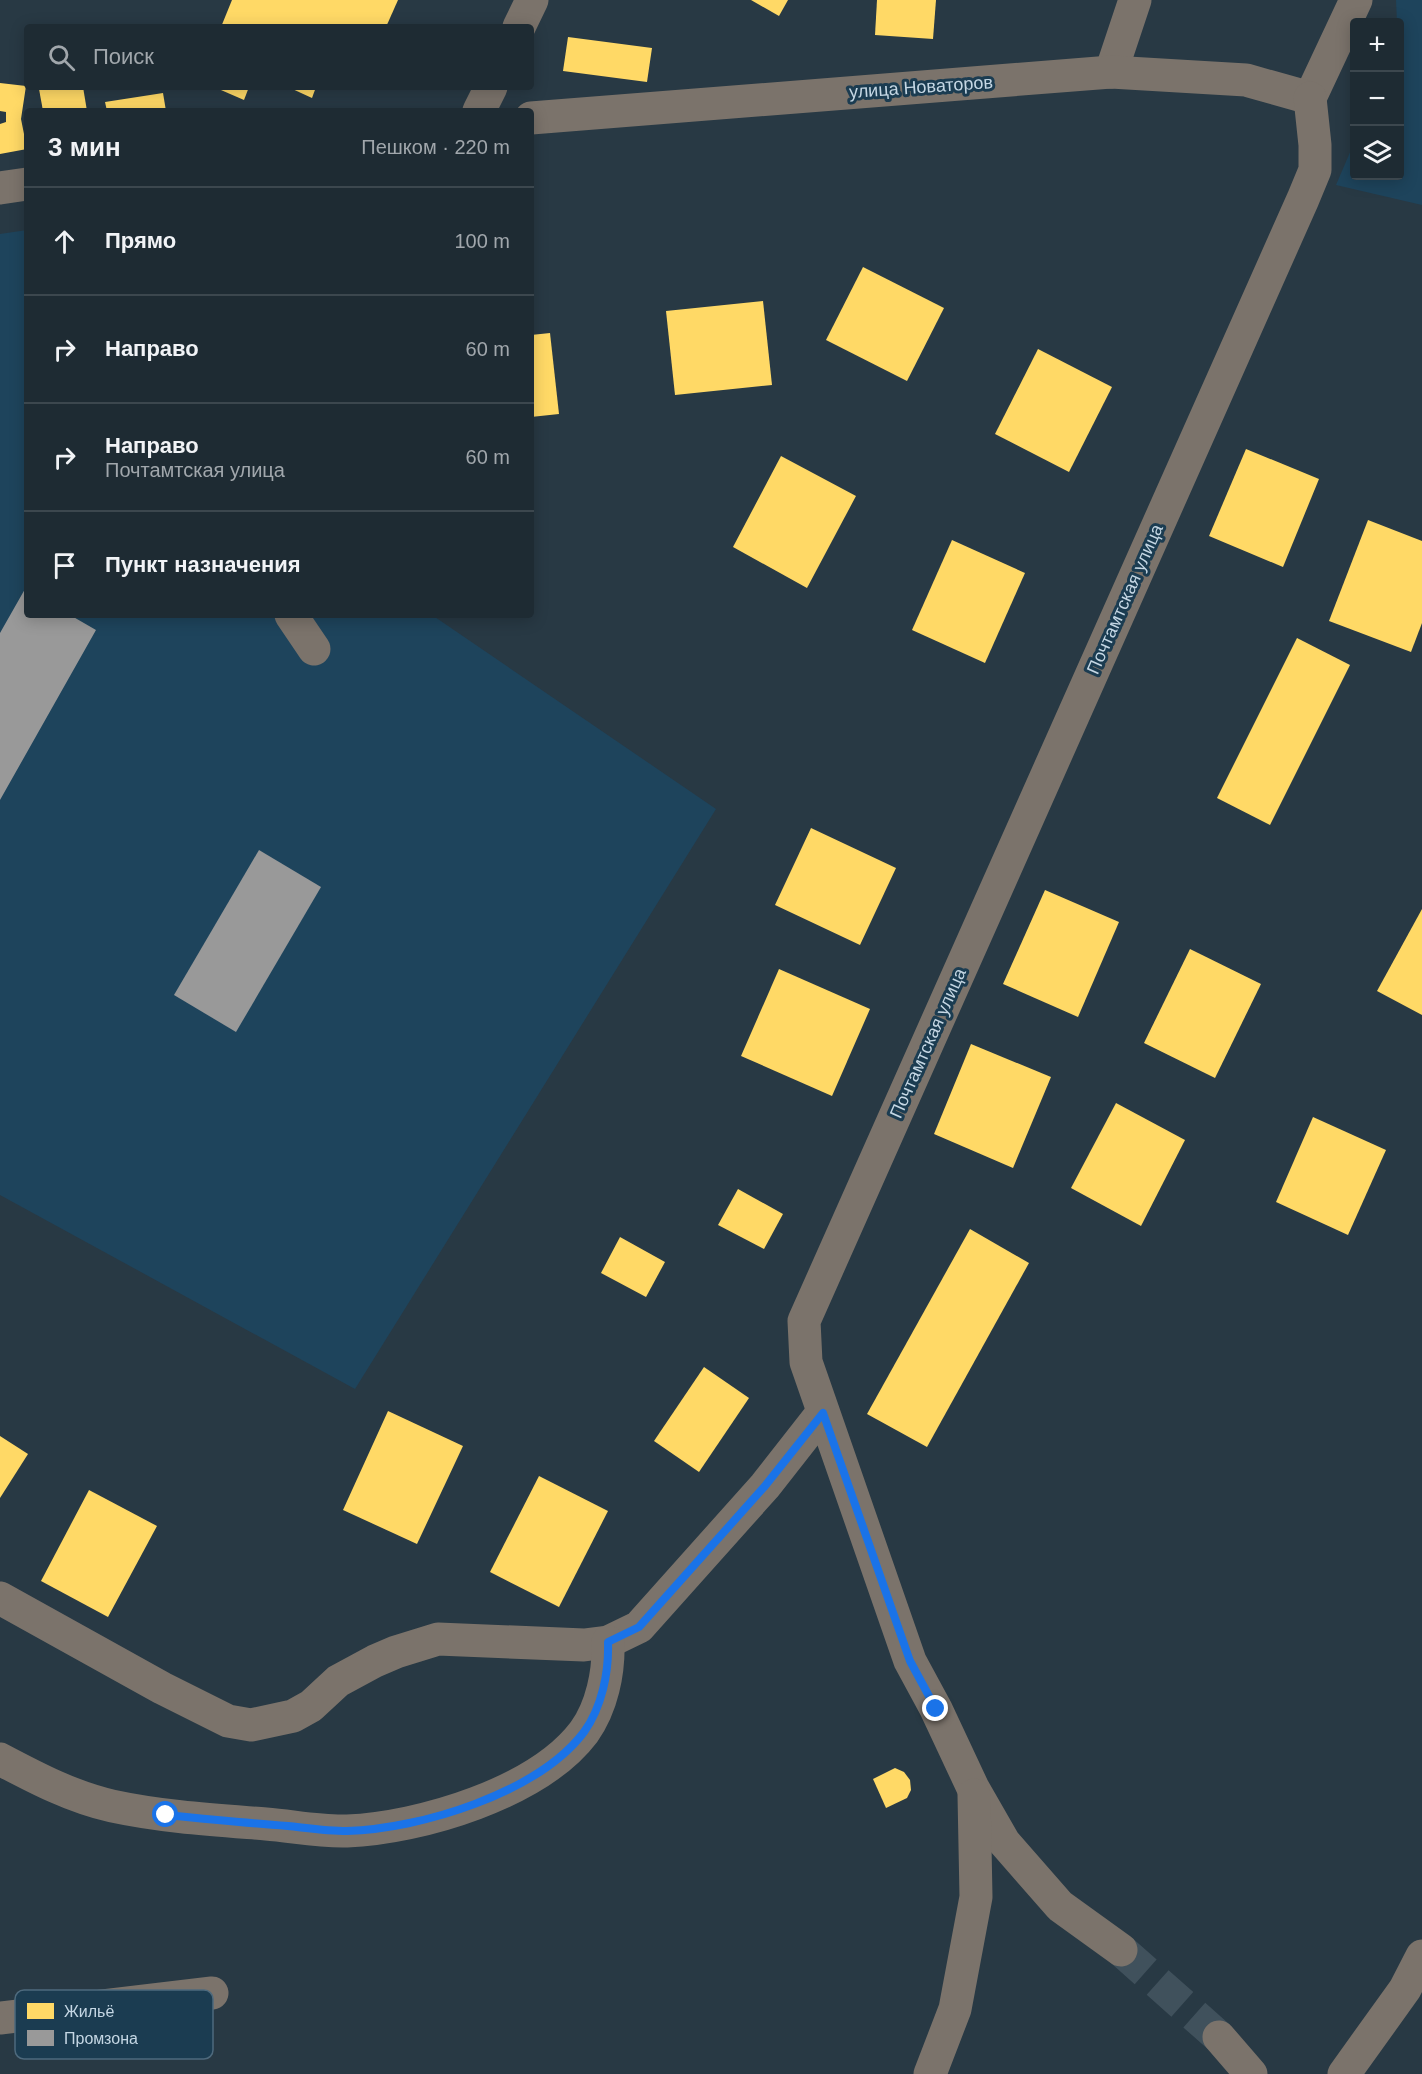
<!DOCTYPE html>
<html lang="ru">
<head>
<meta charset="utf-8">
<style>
  :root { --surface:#1e2b33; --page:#26333b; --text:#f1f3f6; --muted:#a1a7ac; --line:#3c474e }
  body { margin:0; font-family:Arial,sans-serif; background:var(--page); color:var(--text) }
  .controls { position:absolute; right:18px; top:18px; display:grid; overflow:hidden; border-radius:6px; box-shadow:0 3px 15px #0003 }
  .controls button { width:54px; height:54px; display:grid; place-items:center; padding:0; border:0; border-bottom:2px solid var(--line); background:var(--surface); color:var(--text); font:30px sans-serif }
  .stop { position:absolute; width:18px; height:18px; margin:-14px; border:4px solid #1a73e8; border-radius:50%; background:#fff }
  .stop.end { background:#1a73e8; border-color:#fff; box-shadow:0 2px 6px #0008 }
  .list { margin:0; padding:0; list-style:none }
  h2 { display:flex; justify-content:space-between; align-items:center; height:78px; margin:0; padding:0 24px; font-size:26px }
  h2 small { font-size:20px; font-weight:400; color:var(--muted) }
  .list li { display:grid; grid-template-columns:39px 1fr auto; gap:18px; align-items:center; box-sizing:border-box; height:108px; padding:0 24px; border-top:2px solid var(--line) }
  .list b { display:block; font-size:22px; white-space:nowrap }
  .list p { margin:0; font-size:20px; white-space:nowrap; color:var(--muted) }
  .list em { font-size:20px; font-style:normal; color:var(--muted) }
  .icon { flex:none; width:33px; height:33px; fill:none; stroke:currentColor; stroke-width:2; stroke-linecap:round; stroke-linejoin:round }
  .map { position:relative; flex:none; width:1422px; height:2074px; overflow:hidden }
  .search { position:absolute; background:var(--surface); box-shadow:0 3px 15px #0003; left:24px; top:24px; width:510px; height:66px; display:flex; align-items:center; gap:15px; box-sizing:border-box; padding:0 21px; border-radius:6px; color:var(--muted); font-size:22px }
  .panel { position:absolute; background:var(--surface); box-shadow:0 3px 15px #0003; left:24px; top:108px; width:510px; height:510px; border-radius:6px }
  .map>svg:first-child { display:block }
  .built { fill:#1e445c }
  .homes { fill:#ffd966 }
  .industry { fill:#999 }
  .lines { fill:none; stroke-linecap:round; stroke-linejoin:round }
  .minor-tunnel { stroke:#40515c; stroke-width:33; stroke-dasharray:33 16; stroke-linecap:butt }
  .minor { stroke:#7b736b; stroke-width:33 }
  .route { stroke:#1a73e8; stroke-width:8 }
  .labels { text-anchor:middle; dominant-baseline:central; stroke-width:6; stroke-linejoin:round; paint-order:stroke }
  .street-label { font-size:18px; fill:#c5d7e4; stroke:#1b3c51 }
  .key { fill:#1b3c51; stroke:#4e6a7d; stroke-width:1.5 }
  .key-label { font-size:16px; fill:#c5d7e4 }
</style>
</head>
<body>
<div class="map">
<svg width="1422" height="2074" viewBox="0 0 1422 2074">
  <rect width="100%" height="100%" fill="#283944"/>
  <!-- built -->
  <g class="built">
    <polygon points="1396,0 1422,0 1422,205 1336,185 1354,143 1354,176 1400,176 1400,22 1397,22"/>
    <polygon points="27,230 27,615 432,615 716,809 355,1389 0,1195 0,234"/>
  </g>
  <!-- homes -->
  <g class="homes">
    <polygon points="232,0 398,0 386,27 221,27"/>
    <polygon points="751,0 788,0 779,16"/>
    <polygon points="877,0 936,0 933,39 875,35"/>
    <polygon points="568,37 652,48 647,82 563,71"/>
    <polygon points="0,83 26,86 21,119 27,149 0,154 0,124 6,122 6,112 0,111"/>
    <polygon points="52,87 83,87 87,111 43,111 39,89"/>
    <polygon points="214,87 249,87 244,100"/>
    <polygon points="288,87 316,87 312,98"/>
    <polygon points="163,93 166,111 107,111 105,102"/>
    <polygon points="863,267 944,308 907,381 826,340"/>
    <polygon points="763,301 772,385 675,395 666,311"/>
    <polygon points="550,333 559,414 531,417 531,335"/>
    <polygon points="1038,349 1112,387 1069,472 995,434"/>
    <polygon points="1246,449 1319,479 1283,567 1209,536"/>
    <polygon points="781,456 856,496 807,588 733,547"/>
    <polygon points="1368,520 1422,541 1422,623 1411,652 1329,621"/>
    <polygon points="952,540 1025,573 985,663 912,630"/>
    <polygon points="1297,638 1350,665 1270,825 1217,798"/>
    <polygon points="811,828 896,868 860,945 775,905"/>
    <polygon points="1045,890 1119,922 1078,1017 1003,984"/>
    <polygon points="1422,909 1422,1015 1377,991"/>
    <polygon points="1190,949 1261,984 1215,1078 1144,1043"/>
    <polygon points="779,969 870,1009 832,1096 741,1056"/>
    <polygon points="971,1044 1051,1077 1013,1168 934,1134"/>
    <polygon points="1116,1103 1185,1140 1141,1226 1071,1188"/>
    <polygon points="1313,1117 1386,1150 1348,1235 1276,1202"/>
    <polygon points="738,1189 783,1214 764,1249 718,1225"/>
    <polygon points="970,1229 1029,1263 927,1447 867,1414"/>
    <polygon points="620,1237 665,1262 646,1297 601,1273"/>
    <polygon points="704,1367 749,1398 699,1472 654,1441"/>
    <polygon points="388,1411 463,1446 417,1544 343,1510"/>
    <polygon points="0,1436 28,1454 0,1498"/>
    <polygon points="539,1476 608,1511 559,1607 490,1572"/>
    <polygon points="89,1490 157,1526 108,1617 41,1581"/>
    <polygon points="895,1768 904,1772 910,1780 911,1790 907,1798 886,1808 873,1779"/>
  </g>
  <!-- industry -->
  <g class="industry">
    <polygon points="25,589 27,590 27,615 70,615 96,630 0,800 0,633"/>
    <polygon points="259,850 321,887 236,1032 174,995"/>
  </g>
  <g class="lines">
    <!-- minor-tunnel -->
    <polyline class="minor-tunnel" points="1121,1950 1219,2037"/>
    <!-- minor -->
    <g class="minor">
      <polyline points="519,27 532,0"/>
      <polyline points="1111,72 1135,0"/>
      <polyline points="1310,98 1356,0"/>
      <polyline points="479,111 491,87"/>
      <polyline points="531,118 1111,72 1246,80 1310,98"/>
      <polyline points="0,188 27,184"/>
      <polyline points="291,615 314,649"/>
      <polyline points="0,1598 162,1688 228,1721 251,1725 293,1716 311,1706 338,1681 375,1661 396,1652 438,1639 584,1645 608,1642 639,1627 765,1486 823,1412"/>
      <path d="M0 1759C36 1778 72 1797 112 1806 163 1817 215 1820 266 1824 292 1826 320 1832 347 1831 420 1828 538 1793 584 1732 602 1707 609 1672 608 1642"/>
      <polyline points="1121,1950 1060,1906 1004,1842 973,1788 936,1709 910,1661 806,1362 804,1321 1303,199 1315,170 1315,145 1310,98"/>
      <polyline points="0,2018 212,1993"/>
      <polyline points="1219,2037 1251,2074"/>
      <polyline points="930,2074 955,2009 976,1897 974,1795"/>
      <polyline points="1344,2074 1405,1989 1422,1956"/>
    </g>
  </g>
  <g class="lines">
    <!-- route -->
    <path class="route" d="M166 1815C206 1819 247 1823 288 1826 307 1828 327 1831 347 1831 420 1829 538 1793 584 1732 602 1707 609 1672 608 1642L639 1627 765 1486 823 1413 910 1661 936 1709"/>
  </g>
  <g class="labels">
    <!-- street labels -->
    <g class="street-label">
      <text transform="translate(921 87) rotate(-4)">улица Новаторов</text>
      <text transform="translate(1125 599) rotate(-66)">Почтамтская улица</text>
      <text transform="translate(928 1043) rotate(-66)">Почтамтская улица</text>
    </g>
  </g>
  <!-- legend -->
  <rect x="15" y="1990" width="198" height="69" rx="9" class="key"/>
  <rect x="27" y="2003" width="27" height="16" fill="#ffd966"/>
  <rect x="27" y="2030" width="27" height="16" fill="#999"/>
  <g class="key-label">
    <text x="64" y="2017">Жильё</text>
    <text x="64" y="2044">Промзона</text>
  </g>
</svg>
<div class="controls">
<button>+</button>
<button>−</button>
<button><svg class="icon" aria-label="layers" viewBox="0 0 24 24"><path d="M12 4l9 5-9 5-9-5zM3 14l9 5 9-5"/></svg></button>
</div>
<div class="stop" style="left:166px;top:1815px"></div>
<div class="stop end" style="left:936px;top:1709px"></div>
<div class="search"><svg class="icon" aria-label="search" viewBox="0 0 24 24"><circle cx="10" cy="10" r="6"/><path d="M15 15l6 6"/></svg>Поиск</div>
<section class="panel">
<h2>3 мин<small>Пешком · 220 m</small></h2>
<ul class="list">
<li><svg class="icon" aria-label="ahead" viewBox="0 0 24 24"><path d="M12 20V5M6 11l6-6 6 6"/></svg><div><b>Прямо</b></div><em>100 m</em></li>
<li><svg class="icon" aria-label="right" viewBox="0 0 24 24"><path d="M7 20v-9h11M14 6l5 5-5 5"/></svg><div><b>Направо</b></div><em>60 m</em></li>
<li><svg class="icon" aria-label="right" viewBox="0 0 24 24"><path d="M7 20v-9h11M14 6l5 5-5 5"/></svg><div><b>Направо</b><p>Почтамтская улица</p></div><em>60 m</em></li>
<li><svg class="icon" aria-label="arrive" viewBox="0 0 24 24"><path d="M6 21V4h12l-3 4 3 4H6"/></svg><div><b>Пункт назначения</b></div></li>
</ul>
</section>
</div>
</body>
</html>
